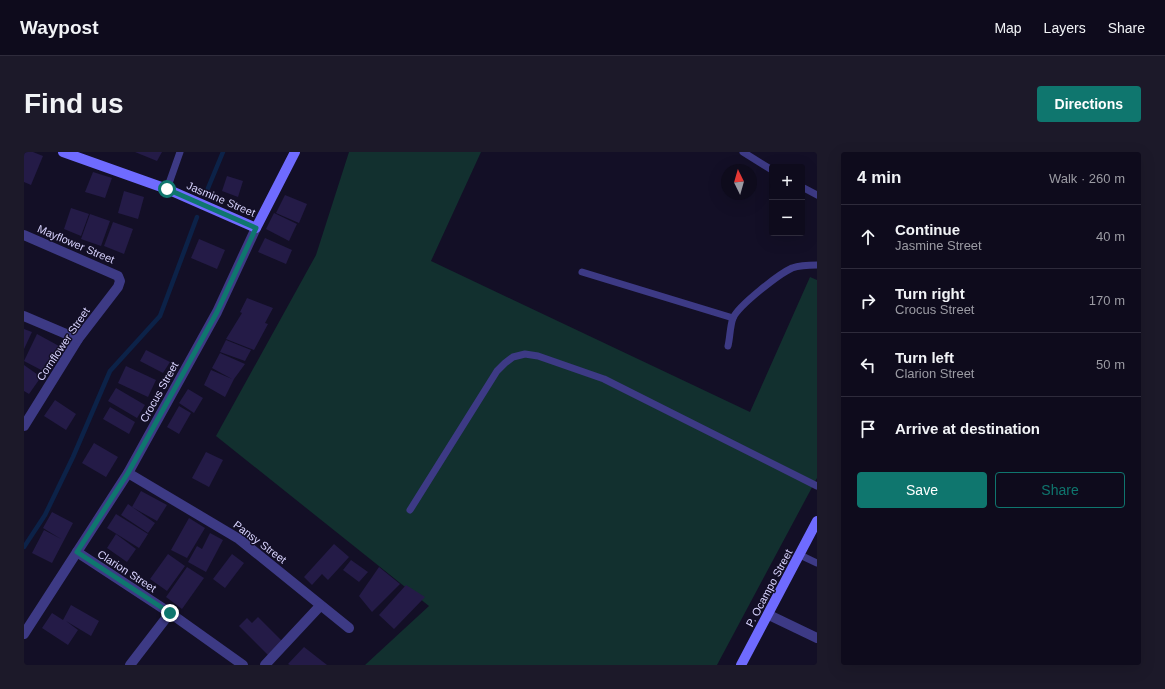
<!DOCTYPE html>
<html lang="en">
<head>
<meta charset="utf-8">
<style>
  :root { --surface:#0e0b1c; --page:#1c1929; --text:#f1f3f6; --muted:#9b9ba3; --line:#2e2b3b; --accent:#0f766e }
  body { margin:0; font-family:Helvetica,sans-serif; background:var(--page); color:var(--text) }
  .controls { position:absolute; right:12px; top:12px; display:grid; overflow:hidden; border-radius:4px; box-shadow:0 4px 16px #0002 }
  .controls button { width:36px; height:36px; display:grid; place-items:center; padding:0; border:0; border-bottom:1px solid var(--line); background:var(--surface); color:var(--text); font:20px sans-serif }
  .compass { position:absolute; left:697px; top:12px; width:36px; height:36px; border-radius:50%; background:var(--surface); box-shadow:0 4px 16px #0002; rotate:355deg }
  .stop { position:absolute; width:12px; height:12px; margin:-9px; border:3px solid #0f766e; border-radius:50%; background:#fff }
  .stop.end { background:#0f766e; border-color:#fff; box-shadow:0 1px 4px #0008 }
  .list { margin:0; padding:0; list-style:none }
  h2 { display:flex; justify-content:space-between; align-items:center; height:52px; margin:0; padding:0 16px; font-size:17px }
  h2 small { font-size:13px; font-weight:400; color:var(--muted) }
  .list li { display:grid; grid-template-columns:26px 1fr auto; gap:12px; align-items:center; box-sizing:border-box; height:64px; padding:0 16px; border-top:1px solid var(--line) }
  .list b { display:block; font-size:15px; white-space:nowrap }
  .list p { margin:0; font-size:13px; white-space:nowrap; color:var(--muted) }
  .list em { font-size:13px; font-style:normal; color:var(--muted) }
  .actions { display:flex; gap:8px; padding:12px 16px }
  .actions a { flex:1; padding:9px 0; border:1px solid var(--accent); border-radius:4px; text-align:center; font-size:14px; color:var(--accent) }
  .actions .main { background:var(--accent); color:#fff }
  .icon { flex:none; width:22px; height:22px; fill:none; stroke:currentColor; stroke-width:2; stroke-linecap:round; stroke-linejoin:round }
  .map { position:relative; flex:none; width:793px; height:513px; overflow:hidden; border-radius:4px }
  header { display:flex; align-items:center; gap:24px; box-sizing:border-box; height:56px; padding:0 20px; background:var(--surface); border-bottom:1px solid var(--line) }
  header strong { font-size:19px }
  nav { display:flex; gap:22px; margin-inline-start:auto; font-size:14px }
  .intro { display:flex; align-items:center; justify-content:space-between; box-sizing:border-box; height:96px; padding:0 24px }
  h1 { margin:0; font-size:28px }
  .button { padding:10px 18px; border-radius:4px; background:var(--accent); color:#fff; font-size:14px; font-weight:700 }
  main { display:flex; gap:24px; padding:0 24px }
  aside { flex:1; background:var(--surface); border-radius:4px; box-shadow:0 4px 16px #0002 }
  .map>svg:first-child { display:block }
  .green { fill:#12302f }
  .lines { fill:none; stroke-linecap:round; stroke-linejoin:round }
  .stream { stroke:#0c2248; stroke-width:4.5 }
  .building { fill:#241b47 }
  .lane { stroke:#3d3a85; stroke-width:7 }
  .street { stroke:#3d3a85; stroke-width:10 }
  .secondary { stroke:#6f6bff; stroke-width:10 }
  .route { stroke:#0f766e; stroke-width:5 }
  .labels { text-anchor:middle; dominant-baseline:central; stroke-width:3; stroke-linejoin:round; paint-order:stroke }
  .street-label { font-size:11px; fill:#d9d4ff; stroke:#130f26 }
</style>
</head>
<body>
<header>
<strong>Waypost</strong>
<nav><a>Map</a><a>Layers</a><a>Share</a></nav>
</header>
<div class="intro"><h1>Find us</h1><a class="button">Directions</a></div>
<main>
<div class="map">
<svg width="793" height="513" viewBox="0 0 793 513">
  <rect width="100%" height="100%" fill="#130f26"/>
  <!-- green -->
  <polygon class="green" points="325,0 457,0 407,109 726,260 786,125 793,128 793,326 693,513 341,513 405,454 192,284 292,103"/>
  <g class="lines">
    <!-- stream -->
    <g class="stream">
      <polyline points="182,41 199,0"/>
      <polyline points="0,395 21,363 49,305 86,219 136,164 173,65"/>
    </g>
  </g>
  <!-- building -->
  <g class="building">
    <polygon points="0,0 9,0 19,4 7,33 0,30"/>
    <polygon points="111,0 138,0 133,9"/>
    <polygon points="69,20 88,26 81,46 61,40"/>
    <polygon points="203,24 219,29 214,45 198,39"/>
    <polygon points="100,39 120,45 114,67 94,61"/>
    <polygon points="261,43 283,52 275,71 252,61"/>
    <polygon points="47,56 65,62 57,84 40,77"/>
    <polygon points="250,61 273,72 265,89 242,77"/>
    <polygon points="66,62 86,69 77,94 57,87"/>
    <polygon points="89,70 109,77 100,102 80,94"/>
    <polygon points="241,86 268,98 262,112 234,100"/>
    <polygon points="175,87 201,98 193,117 167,106"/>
    <polygon points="223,146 249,156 241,171 244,172 230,198 202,187 218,161 216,160"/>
    <polygon points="0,177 8,180 0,197"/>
    <polygon points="13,182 35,194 21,220 0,209"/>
    <polygon points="202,188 227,198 221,209 196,200"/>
    <polygon points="122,198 146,210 139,221 116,209"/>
    <polygon points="196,201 221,212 210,227 201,245 180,233 187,218 208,227 188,216"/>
    <polygon points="0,213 17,225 5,242 0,239"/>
    <polygon points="102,214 132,228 124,245 94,231"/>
    <polygon points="92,236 121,253 113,266 84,249"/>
    <polygon points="164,237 179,246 170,261 155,251"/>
    <polygon points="31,248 52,262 42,278 20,264"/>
    <polygon points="155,254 167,261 155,282 143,275"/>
    <polygon points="86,255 111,270 105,282 79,267"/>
    <polygon points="70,291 94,305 82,325 58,311"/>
    <polygon points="182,300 199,308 185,335 168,326"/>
    <polygon points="117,339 143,353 133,369 108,355"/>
    <polygon points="104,352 131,371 124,381 97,363"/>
    <polygon points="28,360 49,371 28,411 8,401 20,378 37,387 19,376"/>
    <polygon points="92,362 124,382 115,396 83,376"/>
    <polygon points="165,366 181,376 163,406 147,398"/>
    <polygon points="186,381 199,388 182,420 164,410 173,394 178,397"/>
    <polygon points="92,382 112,397 103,410 83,396"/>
    <polygon points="310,392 325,405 304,428 298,422 288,433 280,425"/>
    <polygon points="144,402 161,414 143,439 126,427"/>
    <polygon points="208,402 220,411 201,436 189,427"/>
    <polygon points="327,408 344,420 335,430 319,418"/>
    <polygon points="163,415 180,426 158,457 142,445"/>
    <polygon points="355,415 376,432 348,460 335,444"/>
    <polygon points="382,433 401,445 370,477 355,463"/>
    <polygon points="47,453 75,469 67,484 42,469 54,478 44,493 18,476 28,461 39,468"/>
    <polygon points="234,465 258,489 244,503 215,474 223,466 228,471"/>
    <polygon points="280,495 303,513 266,513 264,512"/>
  </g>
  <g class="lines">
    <!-- lane -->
    <g class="lane">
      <polyline points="719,0 748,18"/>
      <polyline points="778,35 793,43"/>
      <polyline points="143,37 156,0"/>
      <polyline points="558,120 709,166"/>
      <path d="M704 194C706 186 706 174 709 166 715 153 755 122 768 116 777 113 784 113 793 113"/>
      <polyline points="386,358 473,219 481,211 489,205 501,202 514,204 580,227 793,334"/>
      <polyline points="776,403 793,411"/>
    </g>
    <!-- street -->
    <g class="street">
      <polyline points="0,83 94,124 96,129 94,135 54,187 0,274"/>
      <polyline points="0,164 54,187"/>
      <polyline points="104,321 215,387 325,476"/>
      <polyline points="53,400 146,461 219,513"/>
      <polyline points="745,463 793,486"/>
      <polyline points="0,482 104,321 193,160 232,76"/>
      <polyline points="106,513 146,461"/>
      <polyline points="241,513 296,454"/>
    </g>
    <!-- secondary -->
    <g class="secondary">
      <polyline points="39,0 143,37 232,76 271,0"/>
      <polyline points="717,513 793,369"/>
    </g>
  </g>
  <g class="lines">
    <!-- route -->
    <polyline class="route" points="143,37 232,76 193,160 104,321 53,400 146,461"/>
  </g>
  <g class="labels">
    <!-- street labels -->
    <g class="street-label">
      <text transform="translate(197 47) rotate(23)">Jasmine Street</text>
      <text transform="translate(52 92) rotate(23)">Mayflower Street</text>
      <text transform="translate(39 192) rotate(-56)">Cornflower Street</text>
      <text transform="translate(135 240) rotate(-61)">Crocus Street</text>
      <text transform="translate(236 390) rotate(37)">Pansy Street</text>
      <text transform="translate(103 419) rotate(33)">Clarion Street</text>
      <text transform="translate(745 436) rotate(-62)">P. Ocampo Street</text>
    </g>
  </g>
</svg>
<div class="controls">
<button>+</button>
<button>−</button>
</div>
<svg class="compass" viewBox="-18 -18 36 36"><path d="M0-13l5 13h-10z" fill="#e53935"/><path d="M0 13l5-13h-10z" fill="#9b9ba3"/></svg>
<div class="stop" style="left:143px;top:37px"></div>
<div class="stop end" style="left:146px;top:461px"></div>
</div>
<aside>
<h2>4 min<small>Walk · 260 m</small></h2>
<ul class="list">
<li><svg class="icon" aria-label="ahead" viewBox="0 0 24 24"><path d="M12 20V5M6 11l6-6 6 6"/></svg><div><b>Continue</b><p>Jasmine Street</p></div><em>40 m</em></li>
<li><svg class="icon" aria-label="right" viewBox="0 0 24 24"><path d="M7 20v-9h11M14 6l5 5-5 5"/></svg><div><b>Turn right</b><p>Crocus Street</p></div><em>170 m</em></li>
<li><svg class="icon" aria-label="left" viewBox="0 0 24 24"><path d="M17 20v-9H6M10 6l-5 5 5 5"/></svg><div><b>Turn left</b><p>Clarion Street</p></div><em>50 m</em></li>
<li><svg class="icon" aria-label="arrive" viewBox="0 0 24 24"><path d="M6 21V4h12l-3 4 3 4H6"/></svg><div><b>Arrive at destination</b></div></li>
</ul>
<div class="actions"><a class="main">Save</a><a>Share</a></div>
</aside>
</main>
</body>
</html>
